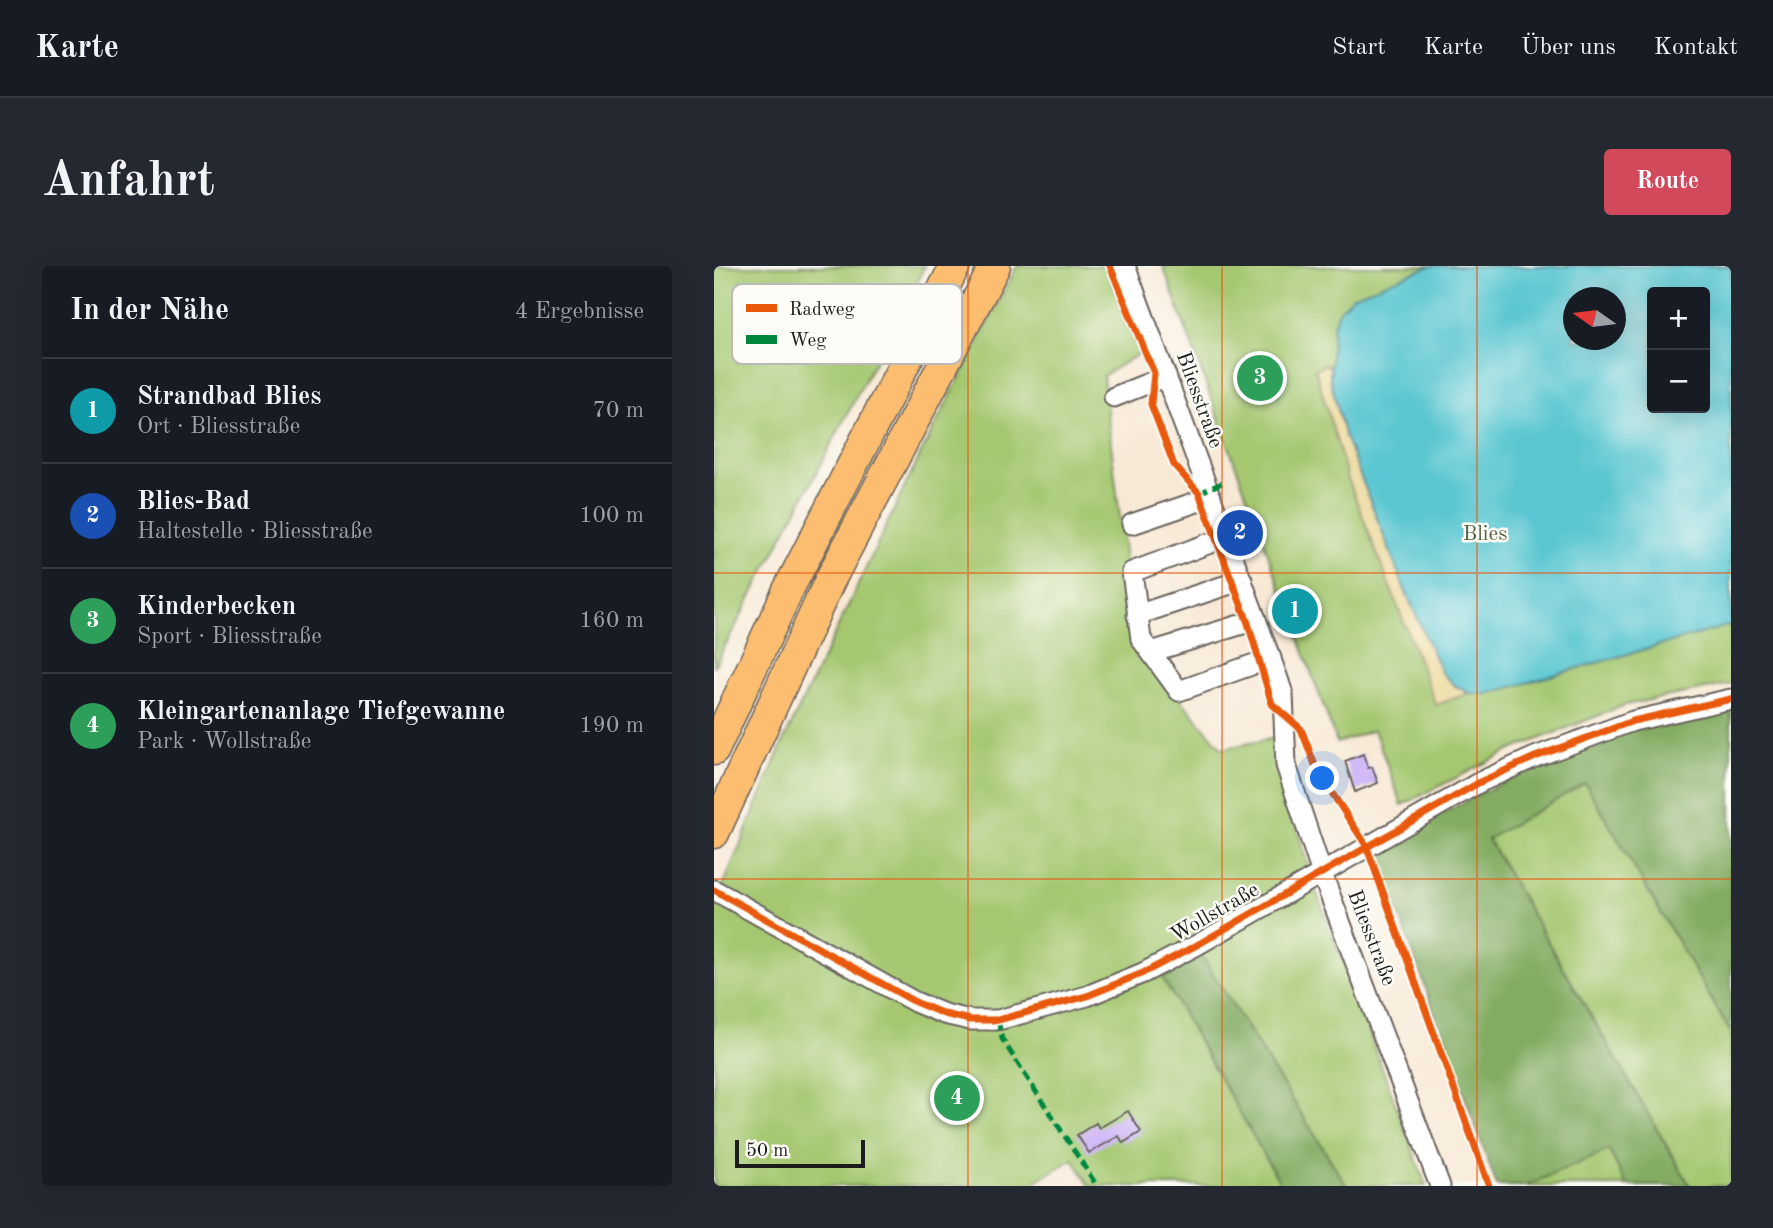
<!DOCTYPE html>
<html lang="de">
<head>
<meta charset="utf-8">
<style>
  :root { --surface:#171b24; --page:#242831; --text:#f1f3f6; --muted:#9ea1a6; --line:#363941; --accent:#d1495b }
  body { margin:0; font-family:"Old Standard TT",serif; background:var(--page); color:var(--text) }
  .controls { position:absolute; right:21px; top:21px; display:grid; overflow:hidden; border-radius:7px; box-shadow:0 7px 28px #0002 }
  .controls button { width:63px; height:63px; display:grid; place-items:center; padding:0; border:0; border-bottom:2px solid var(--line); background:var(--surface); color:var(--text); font:35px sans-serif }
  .compass { position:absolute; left:849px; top:21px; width:63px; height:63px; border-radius:50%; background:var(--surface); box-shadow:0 7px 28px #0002; rotate:284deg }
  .scale { position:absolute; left:21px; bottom:18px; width:130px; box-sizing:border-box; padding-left:7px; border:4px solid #1c1c1c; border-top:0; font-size:19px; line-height:24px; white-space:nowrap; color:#1c1c1c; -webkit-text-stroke:5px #fdfcf7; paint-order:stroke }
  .you { position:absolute; left:609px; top:513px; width:24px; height:24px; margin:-18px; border:5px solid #fff; border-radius:50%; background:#1a73e8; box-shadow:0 0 0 10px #1a73e833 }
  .badge { display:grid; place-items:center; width:46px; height:46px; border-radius:50%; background:var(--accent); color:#fff; font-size:23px; font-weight:700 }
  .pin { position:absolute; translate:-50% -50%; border:4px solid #fff; box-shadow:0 2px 7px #0006 }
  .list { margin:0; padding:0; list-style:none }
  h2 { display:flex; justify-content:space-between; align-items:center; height:91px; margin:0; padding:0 28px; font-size:30px }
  h2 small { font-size:23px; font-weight:400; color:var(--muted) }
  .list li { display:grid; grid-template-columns:46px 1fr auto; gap:21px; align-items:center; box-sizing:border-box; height:105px; padding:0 28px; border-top:2px solid var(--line) }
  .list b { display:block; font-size:26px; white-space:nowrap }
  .list p { margin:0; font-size:23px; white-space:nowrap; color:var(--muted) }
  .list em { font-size:23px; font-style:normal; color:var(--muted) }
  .map { position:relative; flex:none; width:1017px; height:920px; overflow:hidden; border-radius:7px }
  header { display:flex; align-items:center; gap:42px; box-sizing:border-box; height:98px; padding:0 35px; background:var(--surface); border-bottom:2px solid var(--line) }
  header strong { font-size:33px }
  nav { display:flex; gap:38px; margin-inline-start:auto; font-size:24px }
  .intro { display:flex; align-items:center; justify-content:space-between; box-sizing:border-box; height:168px; padding:0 42px }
  h1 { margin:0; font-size:49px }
  .button { padding:18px 32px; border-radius:7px; background:var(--accent); color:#fff; font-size:24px; font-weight:700 }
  main { display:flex; gap:42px; padding:0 42px }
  aside { flex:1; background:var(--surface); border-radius:7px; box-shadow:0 7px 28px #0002 }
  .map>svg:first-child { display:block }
  .green { fill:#a4c770; stroke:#607246; stroke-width:2; fill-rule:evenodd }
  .forest { fill:#83ac62; stroke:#50643f; stroke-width:2 }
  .sand { fill:#eeda9e; stroke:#857b5d; stroke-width:2 }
  .water { fill:#5ac6d1; stroke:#3b7176; stroke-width:2; fill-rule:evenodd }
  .building { fill:#caaef7 }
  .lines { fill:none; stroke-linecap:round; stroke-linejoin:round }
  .minor-casing { stroke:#69645d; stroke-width:23 }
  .highway-casing { stroke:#69645d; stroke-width:33 }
  .minor { stroke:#fff; stroke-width:19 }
  .highway { stroke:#fcbd6f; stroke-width:30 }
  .quiet { stroke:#00873e; stroke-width:5; stroke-dasharray:10 5; stroke-linecap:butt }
  .cycleway-casing { stroke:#fdfcf7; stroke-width:11 }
  .cycleway { stroke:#e8590c; stroke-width:7 }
  .grid { fill:none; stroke:#e8590c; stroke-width:2; stroke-opacity:0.55 }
  .labels { text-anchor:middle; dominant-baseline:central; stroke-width:5; stroke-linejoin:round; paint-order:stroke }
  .street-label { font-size:21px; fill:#1c1c1c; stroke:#fdfcf7 }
  .park-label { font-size:21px; fill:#52603e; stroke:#fdfcf7 }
  .key { fill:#fdfcf7; stroke:#bab9b5; stroke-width:2 }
  .key-label { font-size:19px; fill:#1c1c1c }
</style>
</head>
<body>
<header>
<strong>Karte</strong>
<nav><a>Start</a><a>Karte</a><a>Über uns</a><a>Kontakt</a></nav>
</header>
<div class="intro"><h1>Anfahrt</h1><a class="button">Route</a></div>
<main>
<aside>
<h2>In der Nähe<small>4 Ergebnisse</small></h2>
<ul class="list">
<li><span class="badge" style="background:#0f9aa8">1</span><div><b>Strandbad Blies</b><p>Ort · Bliesstraße</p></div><em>70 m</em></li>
<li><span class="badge" style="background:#1a4fb4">2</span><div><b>Blies-Bad</b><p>Haltestelle · Bliesstraße</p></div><em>100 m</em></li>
<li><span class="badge" style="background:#2e9e5b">3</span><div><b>Kinderbecken</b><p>Sport · Bliesstraße</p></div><em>160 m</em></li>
<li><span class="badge" style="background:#2e9e5b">4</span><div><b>Kleingartenanlage Tiefgewanne</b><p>Park · Wollstraße</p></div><em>190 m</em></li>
</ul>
</aside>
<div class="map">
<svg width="1017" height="920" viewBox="0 0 1017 920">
  <rect width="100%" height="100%" fill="#fdfcf7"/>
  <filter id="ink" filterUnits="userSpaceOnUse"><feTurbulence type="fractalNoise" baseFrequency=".0143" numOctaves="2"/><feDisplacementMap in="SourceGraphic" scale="14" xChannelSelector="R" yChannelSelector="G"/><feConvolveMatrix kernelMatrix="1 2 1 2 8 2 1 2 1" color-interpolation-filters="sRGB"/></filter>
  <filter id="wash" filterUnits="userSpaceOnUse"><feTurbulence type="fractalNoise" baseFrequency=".00686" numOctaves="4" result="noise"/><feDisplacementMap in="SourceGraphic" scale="28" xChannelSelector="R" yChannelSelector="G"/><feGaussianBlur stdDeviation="1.57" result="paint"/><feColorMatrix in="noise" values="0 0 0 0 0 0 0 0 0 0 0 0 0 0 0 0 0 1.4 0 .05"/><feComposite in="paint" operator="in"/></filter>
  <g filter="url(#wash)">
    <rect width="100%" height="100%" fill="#f8e9d6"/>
    <!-- green -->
    <g class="green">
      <polygon points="0,0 211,0 0,401"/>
      <polygon points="303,0 391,0 426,87 389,110 421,379 508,483 561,472 565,503 601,622 712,920 633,920 486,689 449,712 568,920 376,920 359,893 314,920 0,920 0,642 69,476 207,187"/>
      <path d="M449 0H1017V418L911 439 797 484 688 539 660 464 623 477ZM938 26H991V142H938ZM860 32H902V74H860Z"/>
      <polygon points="871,516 1017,767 1017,920 976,920 774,573"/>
      <polygon points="895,884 913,920 812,920"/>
    </g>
    <!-- forest -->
    <g class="forest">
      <path d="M1017 440V767L871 517 774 573 976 920H913L895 884 812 920H783L662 584C744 539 828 491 918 462 949 452 984 447 1017 440Z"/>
      <polygon points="487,689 633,920 568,920 448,711"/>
    </g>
    <!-- sand -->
    <polygon class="sand" points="611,99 617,101 616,112 630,168 740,419 755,427 722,439 634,213 601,103"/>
    <!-- water -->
    <g class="water">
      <path d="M716 0H1017V359L773 428 755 427 740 419 727 406 691 324 630 168 616 112 619 60 626 43 639 30ZM938 26H991V142H938ZM860 32H902V74H860Z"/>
      <polygon points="537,94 559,109 565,128 554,132 547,115 529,111 532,96"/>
    </g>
    <g id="blocks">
      <!-- building -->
      <g class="building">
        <polygon points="649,488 654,502 658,501 664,517 641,526 631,495"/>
        <polygon points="414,845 427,866 409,877 405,870 375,887 363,869 382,857 385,862"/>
      </g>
    </g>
  </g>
  <g filter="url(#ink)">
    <use href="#blocks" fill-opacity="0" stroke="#69645d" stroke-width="2"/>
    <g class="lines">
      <defs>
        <g id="minor">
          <polyline points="411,0 563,410 569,428 572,499 607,605 726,920"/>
          <polyline points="400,131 452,110"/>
          <polyline points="418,258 497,231"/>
          <polyline points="512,271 418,306 427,373 465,425 557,392"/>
          <polyline points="423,349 528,314"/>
          <polyline points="437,386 542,354"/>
          <polyline points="0,624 201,736 230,748 256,754 284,754 373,730 429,707 483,679 766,516 821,491 919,455 1017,433"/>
        </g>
        <g id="highway">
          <polyline points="0,484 74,324 241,0"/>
          <polyline points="0,567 116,314 281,0"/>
        </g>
      </defs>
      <!-- minor casing -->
      <use href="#minor" class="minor-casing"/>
      <!-- highway casing -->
      <use href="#highway" class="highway-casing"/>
      <!-- minor -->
      <use href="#minor" class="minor"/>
      <!-- highway -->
      <use href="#highway" class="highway"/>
      <!-- quiet -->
      <g class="quiet">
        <polyline points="485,227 508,217"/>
        <polyline points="284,754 288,773 383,920"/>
      </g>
      <defs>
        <g id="cycleway">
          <polyline points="396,0 440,107 437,138 460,199 485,227 534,357 558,438 587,463 603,504 652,579 775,920"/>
          <polyline points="0,624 201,736 230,748 256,754 284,754 373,730 429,707 483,679 766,516 821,491 919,455 1017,433"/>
        </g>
      </defs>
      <!-- cycleway casing -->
      <use href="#cycleway" class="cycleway-casing"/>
      <!-- cycleway -->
      <use href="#cycleway" class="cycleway"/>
    </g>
  </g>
  <!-- grid -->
  <path class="grid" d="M254 0V920M508 0V920M763 0V920M0 307H1017M0 613H1017"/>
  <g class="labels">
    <!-- street labels -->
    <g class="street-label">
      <text transform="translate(485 134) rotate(70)">Bliesstraße</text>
      <text transform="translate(501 647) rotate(-30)">Wollstraße</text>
      <text transform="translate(657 672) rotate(69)">Bliesstraße</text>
    </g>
    <!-- park labels -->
    <g class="park-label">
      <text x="771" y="268">Blies</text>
    </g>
  </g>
  <!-- legend -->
  <rect x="18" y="18" width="230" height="80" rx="10" class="key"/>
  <rect x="32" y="38" width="31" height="8" fill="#e8590c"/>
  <rect x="32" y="69" width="31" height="9" fill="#00873e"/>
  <g class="key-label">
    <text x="75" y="49">Radweg</text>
    <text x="75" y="80">Weg</text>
  </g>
</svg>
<div class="controls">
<button>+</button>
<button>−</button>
</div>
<svg class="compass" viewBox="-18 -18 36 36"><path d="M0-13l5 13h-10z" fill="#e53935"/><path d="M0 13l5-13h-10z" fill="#9ea1a6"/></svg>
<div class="scale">50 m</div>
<div class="you"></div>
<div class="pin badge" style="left:581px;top:345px;background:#0f9aa8">1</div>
<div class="pin badge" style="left:526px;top:267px;background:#1a4fb4">2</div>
<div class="pin badge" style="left:546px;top:112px;background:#2e9e5b">3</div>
<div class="pin badge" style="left:243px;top:832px;background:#2e9e5b">4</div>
</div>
</main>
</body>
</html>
